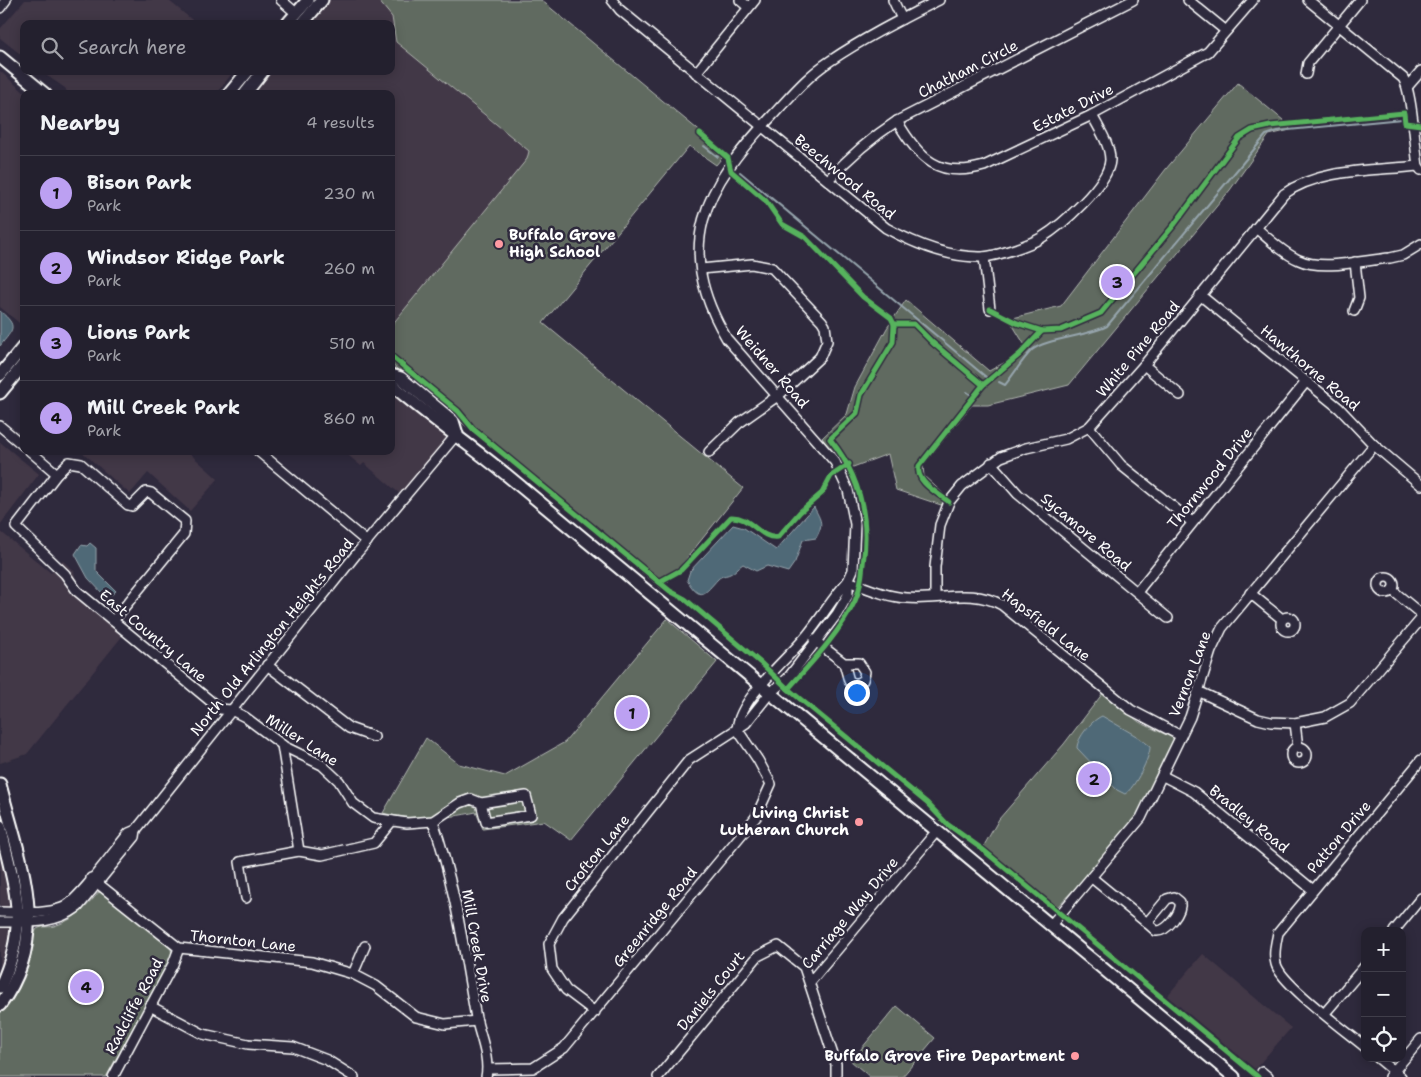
<!DOCTYPE html>
<html lang="en">
<head>
<meta charset="utf-8">
<style>
  :root { --surface:#23202e; --page:#2b2836; --text:#f1f3f6; --muted:#a3a3aa; --line:#403e4a; --accent:#bca0f2 }
  body { margin:0; font-family:"Shantell Sans",sans-serif; background:var(--page); color:var(--text) }
  .controls { position:absolute; right:15px; bottom:15px; display:grid; overflow:hidden; border-radius:10px; box-shadow:0 2px 12px #0003 }
  .controls button { width:45px; height:45px; display:grid; place-items:center; padding:0; border:0; border-bottom:1px solid var(--line); background:var(--surface); color:var(--text); font:25px sans-serif }
  .you { position:absolute; left:856px; top:692px; width:18px; height:18px; margin:-12px; border:4px solid #fff; border-radius:50%; background:#1a73e8; box-shadow:0 0 0 8px #1a73e833 }
  .badge { display:grid; place-items:center; width:32px; height:32px; border-radius:50%; background:var(--accent); color:#111; font-size:16px; font-weight:700 }
  .pin { position:absolute; translate:-50% -50%; border:2px solid #fff; box-shadow:0 1px 5px #0006 }
  .list { margin:0; padding:0; list-style:none }
  h2 { display:flex; justify-content:space-between; align-items:center; height:65px; margin:0; padding:0 20px; font-size:21px }
  h2 small { font-size:16px; font-weight:400; color:var(--muted) }
  .list li { display:grid; grid-template-columns:32px 1fr auto; gap:15px; align-items:center; box-sizing:border-box; height:75px; padding:0 20px; border-top:1px solid var(--line) }
  .list b { display:block; font-size:19px; white-space:nowrap }
  .list p { margin:0; font-size:16px; white-space:nowrap; color:var(--muted) }
  .list em { font-size:16px; font-style:normal; color:var(--muted) }
  .icon { flex:none; width:28px; height:28px; fill:none; stroke:currentColor; stroke-width:2; stroke-linecap:round; stroke-linejoin:round }
  .map { position:relative; flex:none; width:1421px; height:1077px; overflow:hidden }
  .search { position:absolute; background:var(--surface); box-shadow:0 2px 12px #0003; left:20px; top:20px; width:375px; height:55px; display:flex; align-items:center; gap:12px; box-sizing:border-box; padding:0 18px; border-radius:10px; color:var(--muted); font-size:19px }
  .panel { position:absolute; background:var(--surface); box-shadow:0 2px 12px #0003; left:20px; top:90px; width:375px; height:365px; border-radius:10px }
  .map>svg:first-child { display:block }
  .built { fill:#423747 }
  .green { fill:#616b60; stroke:#b0b5b0 }
  .water { fill:#506977; stroke:#96a5ad }
  .lines { fill:none; stroke-linecap:round; stroke-linejoin:round }
  .stream { stroke:#96a5ad; stroke-width:2 }
  .minor-casing { stroke:#fff; stroke-width:12 }
  .major-casing { stroke:#fff; stroke-width:15 }
  .minor { stroke:#2f2a3d; stroke-width:9 }
  .major { stroke:#2f2a3d; stroke-width:11 }
  .cycleway-casing { stroke:#2f2a3d; stroke-width:8 }
  .cycleway { stroke:#56b35d; stroke-width:5 }
  .poi-dot { fill:#ff9aa2; stroke:#2f2a3d; stroke-width:2 }
  .labels { text-anchor:middle; dominant-baseline:central; stroke-width:5; stroke-linejoin:round; paint-order:stroke }
  .street-label { font-size:15px; fill:#fff; stroke:#2f2a3d }
  .poi-label { font-size:15px; font-weight:bold; fill:#fff; stroke:#2f2a3d; text-anchor:end }
</style>
</head>
<body>
<div class="map">
<svg width="1421" height="1077" viewBox="0 0 1421 1077">
  <rect width="100%" height="100%" fill="#2f2a3d"/>
  <filter id="ink" filterUnits="userSpaceOnUse"><feTurbulence type="fractalNoise" baseFrequency=".02" numOctaves="2"/><feDisplacementMap in="SourceGraphic" scale="10" xChannelSelector="R" yChannelSelector="G"/><feConvolveMatrix kernelMatrix="1 2 1 2 8 2 1 2 1" color-interpolation-filters="sRGB"/></filter>
  <g filter="url(#ink)">
    <!-- built -->
    <g class="built">
      <polygon points="25,0 168,0 197,24 24,24 24,57 0,38 0,29"/>
      <polygon points="326,0 541,0 726,153 716,165 689,146 543,323 743,488 662,589 391,364 391,94 250,94 269,71 391,71 391,24 307,24"/>
      <polygon points="0,71 26,94 24,94 24,327 0,307"/>
      <polygon points="40,71 234,71 216,94 68,94 65,88"/>
      <polygon points="391,389 449,436 401,495 364,463 361,466 343,451 391,451"/>
      <polygon points="0,442 39,474 0,525"/>
      <polygon points="81,451 187,451 218,479 190,511 148,473 130,494"/>
      <polygon points="0,531 51,573 62,560 74,571 77,586 128,629 27,754 0,763"/>
      <polygon points="0,845 13,903 12,933 5,964 0,975"/>
      <polygon points="1203,954 1291,1028 1255,1069 1167,996"/>
    </g>
    <!-- green -->
    <g class="green">
      <polygon points="378,0 541,0 726,153 716,165 689,146 543,323 743,488 662,589 391,364 391,326 527,159 529,151 396,42 392,17"/>
      <polygon points="1238,83 1289,125 1290,130 1269,135 1230,190 1069,385 988,405 972,405 923,466 924,476 948,498 941,505 896,490 888,454 845,470 822,438 847,414 855,387 887,328 906,300 989,371 1011,359 1026,347 1009,319 1061,306 1166,169"/>
      <path d="M667 619 717 662 571 840 544 821 483 829 476 812C445 819 414 821 383 813L426 738 459 764 505 776 565 742Z"/>
      <polygon points="1103,693 1139,722 1175,739 1138,815 1100,862 1055,909 982,849 999,819 1064,744"/>
      <path d="M99 892 103 893 171 949 172 957 106 1077H0V1013L20 983 36 930C41 925 48 928 54 926 74 920 86 908 99 892Z"/>
      <polygon points="897,1006 935,1038 902,1077 870,1077 851,1061"/>
    </g>
    <!-- water -->
    <g class="water">
      <path d="M0 311C19 327 13 329 0 346Z"/>
      <path d="M814 507C821 521 824 523 816 538L803 540 795 562 788 572 767 566 756 571 743 564C738 567 735 572 730 574 726 576 722 575 718 579 705 593 701 603 687 580L690 571 733 525 744 528 776 550Z"/>
      <polygon points="90,543 96,548 96,571 116,591 111,595 104,595 88,578 75,554 81,545 87,546"/>
      <path d="M1102 716 1138 737 1150 746C1151 756 1134 789 1125 794L1117 790 1077 748C1077 738 1092 720 1102 716Z"/>
    </g>
    <g class="lines">
      <!-- stream -->
      <g class="stream">
        <polyline points="704,146 718,157"/>
        <polyline points="740,172 986,377"/>
        <path d="M999 382 1005 385C1014 374 1022 360 1032 350 1045 339 1088 336 1107 326L1266 135 1278 131 1402 119"/>
        <polyline points="967,392 971,395"/>
      </g>
      <defs>
        <g id="minor">
          <polyline points="281,0 296,13"/>
          <path d="M612 0 620 10 886 228C915 244 949 258 983 257 997 256 1029 245 1041 238 1061 226 1109 184 1110 160 1110 144 1099 129 1092 115"/>
          <polyline points="740,0 748,7"/>
          <polyline points="893,0 902,19"/>
          <polyline points="1188,0 1226,31"/>
          <path d="M1308 0 1403 78C1412 91 1415 147 1418 166L1421 170"/>
          <polyline points="0,8 6,0"/>
          <polyline points="696,73 755,0"/>
          <polyline points="1306,74 1308,63 1360,0"/>
          <polyline points="1408,86 1421,71"/>
          <path d="M897 121C919 159 939 179 984 166L1092 115 1208 52 1253 0"/>
          <path d="M828 180C849 157 871 138 897 121L1133 0"/>
          <path d="M1256 228C1269 239 1283 253 1299 260 1322 271 1365 260 1390 258L1403 255 1421 244"/>
          <polyline points="984,257 990,309"/>
          <polyline points="701,269 752,264 772,268 822,321 825,326 827,341 820,357 779,395 739,423 709,452"/>
          <polyline points="1200,295 1339,408 1374,445 1421,485"/>
          <polyline points="1354,311 1359,298 1355,262"/>
          <polyline points="1144,365 1180,395"/>
          <polyline points="0,426 24,446"/>
          <polyline points="1089,427 1121,465 1192,522"/>
          <polyline points="30,451 57,474"/>
          <polyline points="258,451 367,542"/>
          <polyline points="991,463 1018,494 1168,618"/>
          <circle cx="1386" cy="585" r="8"/>
          <path d="M848 581C833 597 822 617 808 634 788 659 740 697 737 729L746 723 770 693 788 678 837 614 848 595V581L853 570 855 524 848 490 835 462 727 339C672 247 704 187 772 116 790 97 807 76 830 61 864 38 902 19 939 0"/>
          <path d="M848 581C867 588 887 597 907 598 940 601 971 588 1002 605L1131 710 1181 736"/>
          <polyline points="1392,590 1421,614"/>
          <polyline points="1137,592 1306,382"/>
          <polyline points="1250,593 1282,619"/>
          <path d="M935 597V567L940 525 949 502 962 486 1001 457 1026 448 1066 439 1089 427 1144 365 1284 194C1320 168 1375 171 1418 166"/>
          <circle cx="1288" cy="624" r="7"/>
          <polyline points="113,621 184,534 185,521 151,493 146,492 132,506 128,505 81,464 69,462 57,474 16,527 65,574 77,591 220,709 231,710 245,717 285,747 322,765 339,781 353,803 373,818 407,823 433,821 460,803 471,799 481,803 526,796 531,815 486,822 481,803"/>
          <polyline points="814,640 844,663 859,663 865,672 863,680 856,684 849,681 844,663"/>
          <polyline points="267,665 349,728 374,737"/>
          <polyline points="1200,692 1258,719 1271,722 1295,723 1325,717 1350,703 1421,619"/>
          <polyline points="1295,723 1298,748"/>
          <polyline points="282,745 299,851"/>
          <circle cx="1299" cy="755" r="8"/>
          <polyline points="1163,776 1194,792 1313,890"/>
          <path d="M433 821C455 885 464 951 476 1018 480 1036 490 1058 486 1077"/>
          <polyline points="91,878 179,948 312,962 353,974 376,986 416,1017 445,1024 477,1021"/>
          <polyline points="1092,878 1147,923"/>
          <path d="M1174 897 1180 902C1182 912 1167 932 1156 931L1147 923 1167 899Z"/>
          <polyline points="246,898 240,862 299,851 322,855 374,843 392,821"/>
          <path d="M0 912C20 912 43 915 62 908 78 902 116 848 129 833L136 830"/>
          <path d="M0 922C28 922 54 925 78 907L135 837 136 830 358 552 457 434"/>
          <polyline points="1051,925 1141,818 1190,717 1211,651 1222,628 1374,445"/>
          <polyline points="1394,931 1421,898"/>
          <polyline points="353,974 365,946"/>
          <polyline points="810,982 936,832"/>
          <polyline points="150,1006 203,1034 248,1044 293,1047 327,1060 354,1077"/>
          <polyline points="1325,1013 1365,966"/>
          <path d="M1365 1047C1346 1031 1281 984 1276 964 1273 954 1276 943 1278 933L1421 760"/>
          <polyline points="1378,1058 1401,1077"/>
          <polyline points="488,1069 533,1068 564,1048 756,817 771,784 758,760 737,729 689,760 563,918 549,944 552,969 566,990 595,1012"/>
          <polyline points="1262,1072 1268,1077"/>
          <polyline points="113,1077 173,964 179,948"/>
          <polyline points="658,1077 758,956 778,946 804,967 836,1064 836,1077"/>
          <polyline points="1389,1077 1421,1039"/>
        </g>
        <g id="major">
          <polyline points="287,24 308,0"/>
          <polyline points="302,24 322,0"/>
          <polyline points="0,57 45,94"/>
          <polyline points="229,94 248,71"/>
          <polyline points="245,94 263,71"/>
          <polyline points="0,375 24,346"/>
          <polyline points="391,375 401,378 453,421 457,434"/>
          <path d="M391 384C429 417 469 444 508 476L1234 1077"/>
          <polyline points="0,393 24,364"/>
          <path d="M0 784C19 859 53 935 0 1005"/>
          <path d="M0 826C15 891 30 923 0 987"/>
        </g>
      </defs>
      <!-- minor casing -->
      <use href="#minor" class="minor-casing"/>
      <!-- major casing -->
      <use href="#major" class="major-casing"/>
      <!-- minor -->
      <use href="#minor" class="minor"/>
      <!-- major -->
      <use href="#major" class="major"/>
      <defs>
        <g id="cycleway">
          <path d="M700 134 728 158 731 171 766 201 782 224 805 237 863 297 891 318 894 324 893 342 861 395 857 413 830 439C860 476 870 517 863 564 862 576 860 590 855 601 839 634 812 662 788 689"/>
          <polyline points="990,309 1017,323 1042,331 1061,330 1101,313 1174,225 1239,138 1252,130 1270,126 1404,113 1405,123 1421,125"/>
          <path d="M894 324H914L933 343 983 385 919 466C915 482 938 493 949 502"/>
          <polyline points="391,356 458,411 473,429 670,591 685,599 762,664 788,689 927,803 947,824 982,849 1258,1077"/>
          <polyline points="983,385 1020,354 1042,331"/>
          <path d="M659 582 681 570 731 517C751 516 760 540 778 537L800 512 822 493 831 476 849 464"/>
        </g>
      </defs>
      <!-- cycleway casing -->
      <use href="#cycleway" class="cycleway-casing"/>
      <!-- cycleway -->
      <use href="#cycleway" class="cycleway"/>
    </g>
  </g>
  <!-- markers -->
  <g class="poi-dot">
    <circle cx="499" cy="244" r="5"/>
    <circle cx="859" cy="822" r="5"/>
    <circle cx="1075" cy="1056" r="5"/>
  </g>
  <g class="labels">
    <!-- street labels -->
    <g class="street-label">
      <text transform="translate(968 69) rotate(-27)">Chatham Circle</text>
      <text transform="translate(1073 108) rotate(-27)">Estate Drive</text>
      <text transform="translate(845 177) rotate(39)">Beechwood Road</text>
      <text transform="translate(1138 349) rotate(-50)">White Pine Road</text>
      <text transform="translate(772 367) rotate(49)">Weidner Road</text>
      <text transform="translate(1310 368) rotate(40)">Hawthorne Road</text>
      <text transform="translate(1210 478) rotate(-51)">Thornwood Drive</text>
      <text transform="translate(1086 532) rotate(40)">Sycamore Road</text>
      <text transform="translate(1046 625) rotate(38)">Hapsfield Lane</text>
      <text transform="translate(153 636) rotate(40)">East Country Lane</text>
      <text transform="translate(272 637) rotate(-51)">North Old Arlington Heights Road</text>
      <text transform="translate(1190 674) rotate(-69)">Vernon Lane</text>
      <text transform="translate(302 740) rotate(33)">Miller Lane</text>
      <text transform="translate(1249 819) rotate(39)">Bradley Road</text>
      <text transform="translate(1339 837) rotate(-50)">Patton Drive</text>
      <text transform="translate(597 853) rotate(-51)">Crofton Lane</text>
      <text transform="translate(850 913) rotate(-50)">Carriage Way Drive</text>
      <text transform="translate(655 917) rotate(-51)">Greenridge Road</text>
      <text transform="translate(243 941) rotate(6)">Thornton Lane</text>
      <text transform="translate(477 946) rotate(80)">Mill Creek Drive</text>
      <text transform="translate(711 991) rotate(-51)">Daniels Court</text>
      <text transform="translate(134 1006) rotate(-62)">Radcliffe Road</text>
    </g>
    <!-- poi labels -->
    <g class="poi-label">
      <text x="509" y="235" text-anchor="start">Buffalo Grove<tspan x="509" dy="17">High School</tspan></text>
      <text x="849" y="813">Living Christ<tspan x="849" dy="17">Lutheran Church</tspan></text>
      <text x="1065" y="1056">Buffalo Grove Fire Department</text>
    </g>
  </g>
</svg>
<div class="controls">
<button>+</button>
<button>−</button>
<button><svg class="icon" aria-label="locate" viewBox="0 0 24 24"><circle cx="12" cy="12" r="6"/><path d="M12 2v4M12 18v4M2 12h4M18 12h4"/></svg></button>
</div>
<div class="you"></div>
<div class="pin badge" style="left:632px;top:713px">1</div>
<div class="pin badge" style="left:1094px;top:779px">2</div>
<div class="pin badge" style="left:1117px;top:282px">3</div>
<div class="pin badge" style="left:86px;top:987px">4</div>
<div class="search"><svg class="icon" aria-label="search" viewBox="0 0 24 24"><circle cx="10" cy="10" r="6"/><path d="M15 15l6 6"/></svg>Search here</div>
<section class="panel">
<h2>Nearby<small>4 results</small></h2>
<ul class="list">
<li><span class="badge">1</span><div><b>Bison Park</b><p>Park</p></div><em>230 m</em></li>
<li><span class="badge">2</span><div><b>Windsor Ridge Park</b><p>Park</p></div><em>260 m</em></li>
<li><span class="badge">3</span><div><b>Lions Park</b><p>Park</p></div><em>510 m</em></li>
<li><span class="badge">4</span><div><b>Mill Creek Park</b><p>Park</p></div><em>860 m</em></li>
</ul>
</section>
</div>
</body>
</html>
